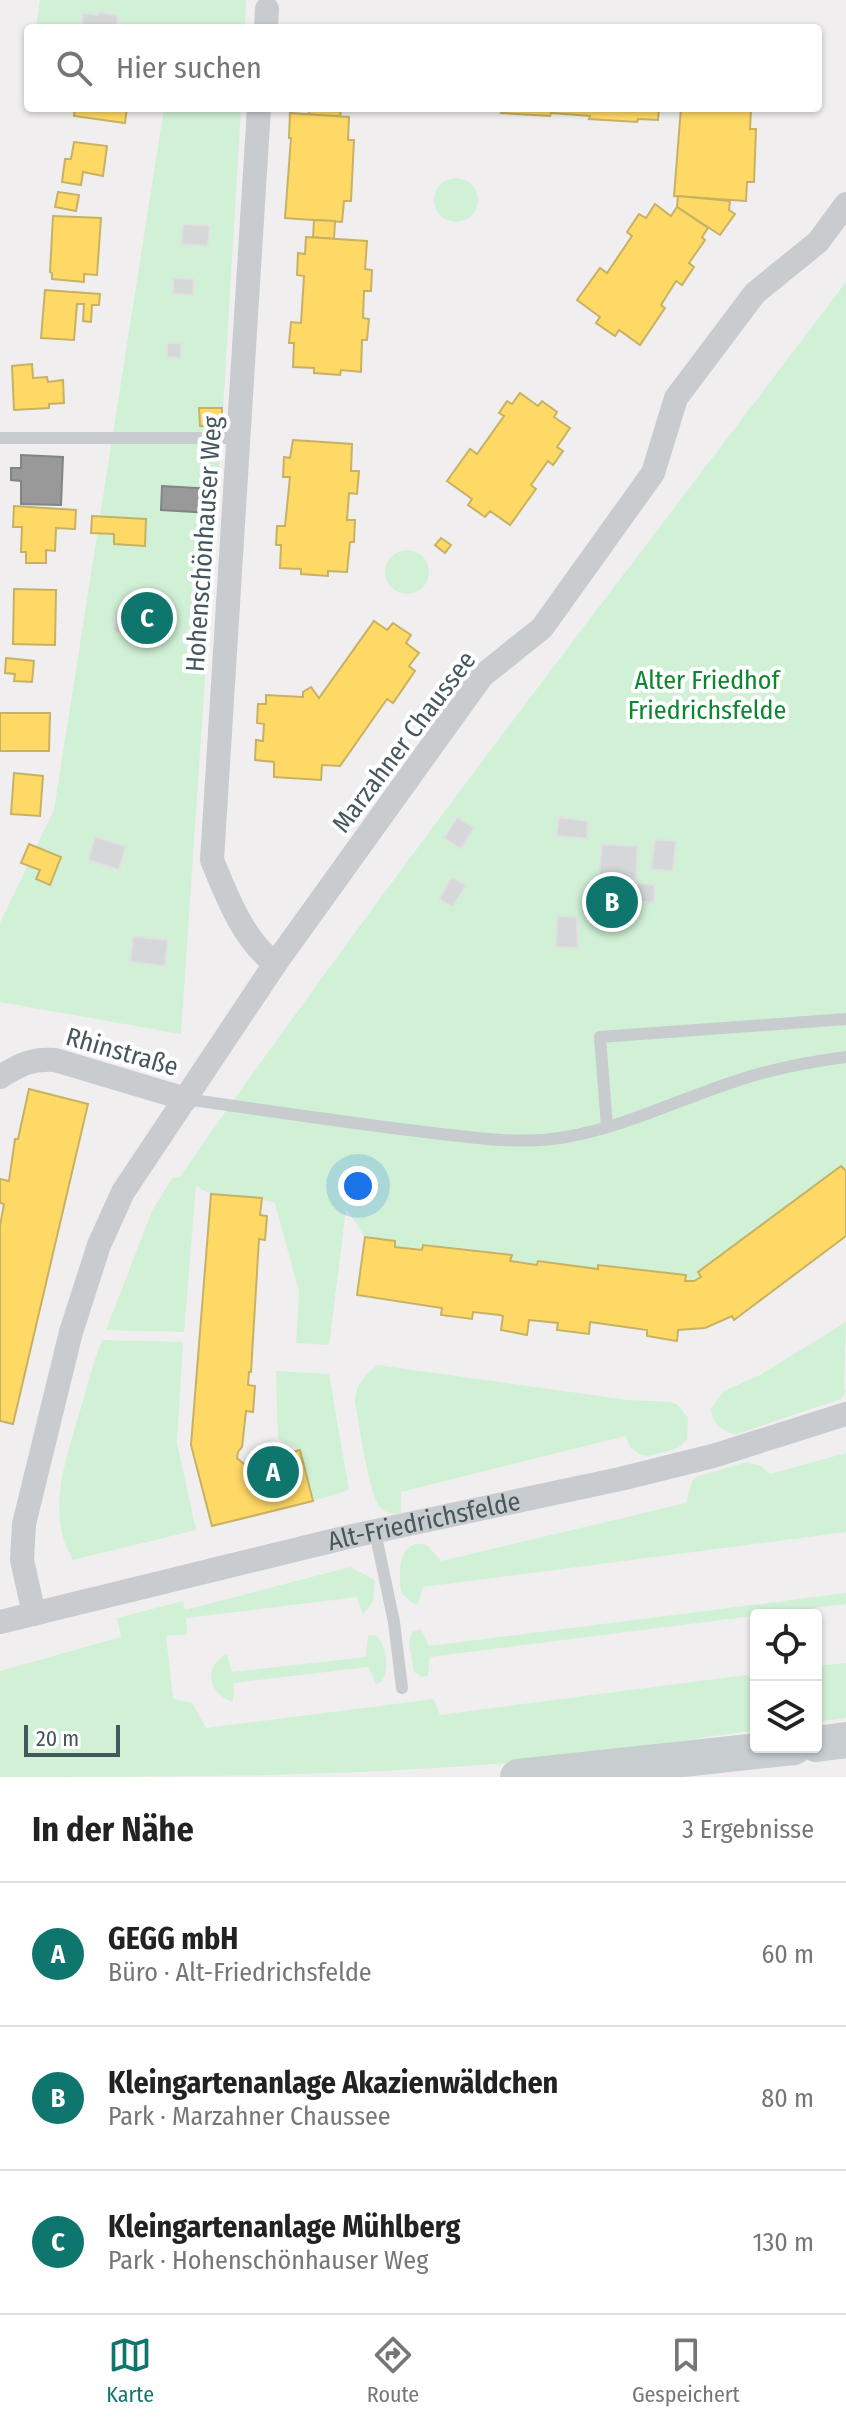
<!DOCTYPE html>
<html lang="de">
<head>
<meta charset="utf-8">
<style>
  :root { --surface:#fff; --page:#f2f2f2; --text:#222; --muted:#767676; --line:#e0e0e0; --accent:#0f766e }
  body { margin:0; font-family:"Fira Sans Condensed",sans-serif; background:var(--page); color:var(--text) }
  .controls { position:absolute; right:24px; bottom:24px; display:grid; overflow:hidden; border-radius:8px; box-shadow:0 2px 6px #0004 }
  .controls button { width:72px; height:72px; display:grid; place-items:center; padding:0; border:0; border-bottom:2px solid var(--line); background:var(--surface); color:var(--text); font:40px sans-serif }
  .scale { position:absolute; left:24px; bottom:20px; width:96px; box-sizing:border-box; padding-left:8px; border:4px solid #44575d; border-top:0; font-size:22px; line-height:28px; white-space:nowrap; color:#44575d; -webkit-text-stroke:6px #fff; paint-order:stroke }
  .you { position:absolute; left:358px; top:1186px; width:28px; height:28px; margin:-20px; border:6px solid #fff; border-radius:50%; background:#1a73e8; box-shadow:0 0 0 12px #1a73e833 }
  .badge { display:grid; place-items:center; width:52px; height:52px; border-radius:50%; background:var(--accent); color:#fff; font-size:26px; font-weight:700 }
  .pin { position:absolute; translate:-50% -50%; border:4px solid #fff; box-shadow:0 2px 8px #0006 }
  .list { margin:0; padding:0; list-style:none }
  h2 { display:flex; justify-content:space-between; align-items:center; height:104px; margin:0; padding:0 32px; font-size:34px }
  h2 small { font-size:26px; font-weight:400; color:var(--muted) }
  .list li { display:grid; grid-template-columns:52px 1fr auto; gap:24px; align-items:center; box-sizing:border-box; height:144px; padding:0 32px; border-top:2px solid var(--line) }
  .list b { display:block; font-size:30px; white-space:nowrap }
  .list p { margin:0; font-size:26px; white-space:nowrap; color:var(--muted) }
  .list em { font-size:26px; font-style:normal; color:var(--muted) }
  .icon { flex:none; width:44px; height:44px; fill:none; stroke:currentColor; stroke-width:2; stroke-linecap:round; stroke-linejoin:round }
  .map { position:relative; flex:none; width:846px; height:1777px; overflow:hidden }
  .search { position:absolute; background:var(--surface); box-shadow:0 2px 6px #0004; left:24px; right:24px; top:24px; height:88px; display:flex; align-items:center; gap:20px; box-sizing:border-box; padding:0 28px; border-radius:8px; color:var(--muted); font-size:30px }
  .sheet { height:536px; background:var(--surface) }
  nav { display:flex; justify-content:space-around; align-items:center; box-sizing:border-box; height:112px; border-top:2px solid var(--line); background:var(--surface); font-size:22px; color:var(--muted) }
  nav a { display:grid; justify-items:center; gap:4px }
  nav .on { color:var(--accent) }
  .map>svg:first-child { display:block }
  .green { fill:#d1f1d6 }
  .homes { fill:#ffd966; stroke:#c7b263; stroke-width:2 }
  .industry { fill:#999; stroke:#808587; stroke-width:2 }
  .building { fill:#d6d7d9; stroke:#e1e1e2; stroke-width:2 }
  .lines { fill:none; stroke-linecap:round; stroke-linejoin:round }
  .lane { stroke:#c8ccce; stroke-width:12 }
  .street { stroke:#c8ccce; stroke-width:24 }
  .secondary { stroke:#c8cdd0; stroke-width:36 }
  .labels { text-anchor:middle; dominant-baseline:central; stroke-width:8; stroke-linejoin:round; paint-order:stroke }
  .street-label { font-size:26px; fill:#44575d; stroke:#fff }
  .park-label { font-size:26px; fill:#0d8630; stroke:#fff }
</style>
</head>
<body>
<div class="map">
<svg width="846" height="1777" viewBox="0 0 846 1777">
  <rect width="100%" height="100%" fill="#f0eeef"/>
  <!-- green -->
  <g class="green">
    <polygon points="40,0 246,0 245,28 36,28"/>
    <polygon points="164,108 241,108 222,426 181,1034 0,1002 0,923 54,810"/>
    <circle cx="456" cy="200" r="22"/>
    <path d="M846 282V1171L841 1166 694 1281 598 1266V1269L538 1261 537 1265 510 1261 511 1255 423 1245 422 1250 395 1247V1241L365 1237 346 1209 329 1345 296 1343 299 1292 275 1203C254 1196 211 1201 196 1185L184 1332 106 1330 152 1211 173 1177 179 1178C392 873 621 579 846 282Z"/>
    <circle cx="407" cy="572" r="22"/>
    <path d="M846 1322 844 1387 846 1391 841 1399 737 1434C722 1432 712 1424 711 1408L724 1391 760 1375Z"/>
    <path d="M102 1340 183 1342 177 1443 196 1530 73 1560C45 1513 66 1459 80 1411 87 1387 93 1363 102 1340Z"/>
    <path d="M377 1365 628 1400 670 1402 678 1405 688 1418 687 1439 678 1448 648 1456 641 1455 630 1447 626 1436 401 1492V1513C394 1514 388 1514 382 1509 369 1499 359 1422 355 1402 356 1384 364 1377 377 1365Z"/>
    <polygon points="276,1371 329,1374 349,1490 313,1501 300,1450 278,1439"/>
    <path d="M846 1453V1532L423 1587 418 1604 413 1603 402 1594C397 1575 399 1536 427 1545L441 1561 686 1503 692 1481 696 1477 747 1462 761 1466 770 1474Z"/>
    <path d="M350 1567 375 1580 373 1602 363 1614 357 1597 186 1618 187 1634 166 1636 173 1699 192 1703 206 1728 434 1699 440 1715 746 1675 756 1682V1730C660 1744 564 1759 467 1766 311 1777 156 1777 0 1777V1671L121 1637 117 1618 183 1601 185 1610Z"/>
    <polygon points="846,1593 846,1604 430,1657 428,1676 422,1677 414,1672 409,1643 412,1632 421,1629 429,1646"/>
    <path d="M368 1635 377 1636C387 1646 390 1671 381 1682L376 1684 368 1667 234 1683 233 1702C208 1694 202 1667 227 1654L232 1672 366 1657Z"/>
    <polygon points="846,1663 846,1718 816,1722 816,1666"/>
  </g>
  <!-- homes -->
  <g class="homes">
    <polygon points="75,108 127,108 125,123 74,116"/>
    <polygon points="309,108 341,108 340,117 309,115"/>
    <polygon points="473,108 659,108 658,120 638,119 637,122 589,119 590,116 551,113 550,116 501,113 502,110"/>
    <polygon points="681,108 751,110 750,129 756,129 754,182 747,182 746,201 674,196"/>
    <polygon points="290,113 349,117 348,140 354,140 351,201 344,201 342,222 285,218 291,138 289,138"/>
    <polygon points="74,142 107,146 103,176 83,172 81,185 62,182 65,159 71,159"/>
    <polygon points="58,192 79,195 76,211 55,207"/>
    <polygon points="678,196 730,201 729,210 735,214 720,235 677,207"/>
    <polygon points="655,204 671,216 677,207 708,228 702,237 705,240 689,263 694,267 682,285 676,281 661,305 665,308 640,345 619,330 615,336 596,323 600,317 577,300 600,268 607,273 632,236 627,232 639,214 646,218"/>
    <polygon points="53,216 101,218 97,275 84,274 84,282 52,279 52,273 50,272"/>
    <polygon points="314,220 335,221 334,239 313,237"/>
    <polygon points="306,237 367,241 365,269 372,270 371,291 364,291 363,318 369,319 367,340 362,340 361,372 341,370 340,375 314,373 314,368 293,367 294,343 289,343 291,322 301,323 304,276 297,275 298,253 305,254"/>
    <polygon points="45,290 100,294 99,305 92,305 91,322 83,321 84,304 77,304 74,340 41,338"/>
    <polygon points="32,364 33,378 47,377 48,382 63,380 64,403 49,404 49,408 14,410 12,366"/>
    <polygon points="520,393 538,406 542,401 557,412 554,417 570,428 557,447 563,451 553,465 548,461 531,485 536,489 510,525 490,511 485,517 468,505 472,499 447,481 470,449 477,454 504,416 499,413 507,401 512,404"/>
    <polygon points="199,408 222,408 222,426 200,426"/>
    <polygon points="293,440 352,444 351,471 359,471 357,494 349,493 347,520 355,520 354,542 350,542 347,572 328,571 328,576 301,574 301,569 280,568 281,545 276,545 277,526 285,526 290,477 283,477 284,457 290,458"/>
    <polygon points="14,506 76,510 75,529 56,528 55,551 46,550 46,563 26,563 26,552 21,552 22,527 13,527"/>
    <polygon points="92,516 146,519 145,546 114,544 114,534 91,533"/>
    <polygon points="441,538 451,545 445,553 435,545"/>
    <polygon points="14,589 56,590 55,645 13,644"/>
    <polygon points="374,621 387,630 393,623 411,635 406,643 419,653 409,666 415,671 393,703 387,699 340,766 322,765 321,780 274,777 274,762 255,760 256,740 263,741 264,724 257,723 258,704 266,704 266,695 303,697 303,692 311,687 319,698"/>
    <polygon points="6,658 34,661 32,682 14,681 15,674 5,673"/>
    <polygon points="0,713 50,713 49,751 0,751"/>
    <polygon points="14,773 43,776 40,816 11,814"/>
    <polygon points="29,844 61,857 50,885 36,879 40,870 21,863"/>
    <polygon points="29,1089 88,1104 13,1424 0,1421 0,1226 4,1204 0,1203 0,1179 9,1181 15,1139 18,1139"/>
    <polygon points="841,1166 846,1171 846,1236 734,1320 732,1316 705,1328 678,1330 677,1341 647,1336 647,1330 590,1322 589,1334 557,1330 558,1323 529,1320 527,1335 501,1330 503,1316 500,1315 473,1312 472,1319 441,1315 442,1308 357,1295 365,1237 395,1241 395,1247 422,1250 423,1245 512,1255 510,1261 537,1265 538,1261 598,1269 598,1265 686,1275 685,1281 694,1281 701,1277 698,1272"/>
    <polygon points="211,1194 262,1198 260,1215 267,1216 265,1240 259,1239 251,1372 249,1372 248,1385 255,1386 253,1412 246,1411 242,1447 238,1452 237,1458 244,1464 271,1457 270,1451 283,1448 284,1454 300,1450 313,1501 212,1526 191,1445"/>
  </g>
  <!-- industry -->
  <g class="industry">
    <polygon points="21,455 63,457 61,505 21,504 21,481 11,480 11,468 21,468"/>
    <polygon points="162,486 213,489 211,513 161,510"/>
  </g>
  <!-- building -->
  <g class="building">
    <polygon points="99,12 118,15 117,28 81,28 83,13 98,15"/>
    <polygon points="183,224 210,226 208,246 181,244"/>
    <polygon points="173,278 194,279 193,295 173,294"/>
    <polygon points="167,343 181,343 181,358 167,357"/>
    <polygon points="116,611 149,612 148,633 115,632"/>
    <polygon points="457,817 474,828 461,849 444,838"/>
    <polygon points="559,817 588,821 587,839 556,836"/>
    <polygon points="95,837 126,846 119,870 88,860"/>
    <polygon points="655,839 676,841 673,871 651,869"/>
    <polygon points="602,844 638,846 636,878 599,876"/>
    <polygon points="452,877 466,885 453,907 439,899"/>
    <polygon points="638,883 655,885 654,903 636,901"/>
    <polygon points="557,916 577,917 578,948 556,947"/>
    <polygon points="133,936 168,940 165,966 130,962"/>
  </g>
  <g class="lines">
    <!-- lane -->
    <g class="lane">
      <polyline points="0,438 239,438"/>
      <path d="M186 1099C268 1111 350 1123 433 1133 477 1138 522 1145 566 1137 624 1127 678 1100 733 1082 770 1069 808 1062 846 1057"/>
      <polyline points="607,1127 600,1037 846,1019"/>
      <polyline points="375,1532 394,1622 402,1688"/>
    </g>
    <!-- street -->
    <g class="street">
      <polyline points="266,28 267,9"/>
      <path d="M259 108 212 860C227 897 243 939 275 964"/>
      <path d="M0 1077C19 1065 32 1058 55 1060L186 1099"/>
      <polyline points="34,1614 22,1560 24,1524 71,1332 99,1245 123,1192 275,964 482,676 542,628 653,473 676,398 755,293 818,242 846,204"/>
      <path id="s1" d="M0 1622 348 1537 620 1479 713 1456 846 1414"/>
    </g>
    <!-- secondary -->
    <g class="secondary">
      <polyline points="816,1744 846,1740"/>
      <polyline points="518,1777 794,1747"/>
    </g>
  </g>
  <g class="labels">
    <!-- street labels -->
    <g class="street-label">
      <text transform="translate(204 544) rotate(-86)">Hohenschönhauser Weg</text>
      <text transform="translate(404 742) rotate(-53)">Marzahner Chaussee</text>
      <text transform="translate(122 1052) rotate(16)">Rhinstraße</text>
      <text stroke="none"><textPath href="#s1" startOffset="436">Alt-Friedrichsfelde</textPath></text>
    </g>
    <!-- park labels -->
    <g class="park-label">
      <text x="707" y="680">Alter Friedhof<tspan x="707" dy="30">Friedrichsfelde</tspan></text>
    </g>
  </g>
</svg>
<div class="controls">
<button><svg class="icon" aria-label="locate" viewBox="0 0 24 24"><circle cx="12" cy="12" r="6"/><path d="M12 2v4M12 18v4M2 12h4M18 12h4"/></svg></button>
<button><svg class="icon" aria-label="layers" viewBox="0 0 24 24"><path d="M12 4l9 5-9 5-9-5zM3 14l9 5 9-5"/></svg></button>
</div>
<div class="scale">20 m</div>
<div class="you"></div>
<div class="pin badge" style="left:273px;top:1472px">A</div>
<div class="pin badge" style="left:612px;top:902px">B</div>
<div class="pin badge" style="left:147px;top:618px">C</div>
<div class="search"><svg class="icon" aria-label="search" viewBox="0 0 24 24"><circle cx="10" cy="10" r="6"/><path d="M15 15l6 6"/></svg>Hier suchen</div>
</div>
<section class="sheet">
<h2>In der Nähe<small>3 Ergebnisse</small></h2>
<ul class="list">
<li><span class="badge">A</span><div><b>GEGG mbH</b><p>Büro · Alt-Friedrichsfelde</p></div><em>60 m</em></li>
<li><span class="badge">B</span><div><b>Kleingartenanlage Akazienwäldchen</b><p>Park · Marzahner Chaussee</p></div><em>80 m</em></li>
<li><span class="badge">C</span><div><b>Kleingartenanlage Mühlberg</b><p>Park · Hohenschönhauser Weg</p></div><em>130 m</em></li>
</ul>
</section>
<nav>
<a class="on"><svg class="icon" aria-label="map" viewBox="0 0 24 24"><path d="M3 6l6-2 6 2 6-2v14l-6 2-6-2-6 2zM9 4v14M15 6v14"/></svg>Karte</a>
<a><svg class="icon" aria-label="directions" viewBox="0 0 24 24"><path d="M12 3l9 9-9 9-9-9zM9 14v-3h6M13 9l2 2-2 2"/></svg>Route</a>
<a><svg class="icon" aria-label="saved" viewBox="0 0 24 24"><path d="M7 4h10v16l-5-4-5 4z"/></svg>Gespeichert</a>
</nav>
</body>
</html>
